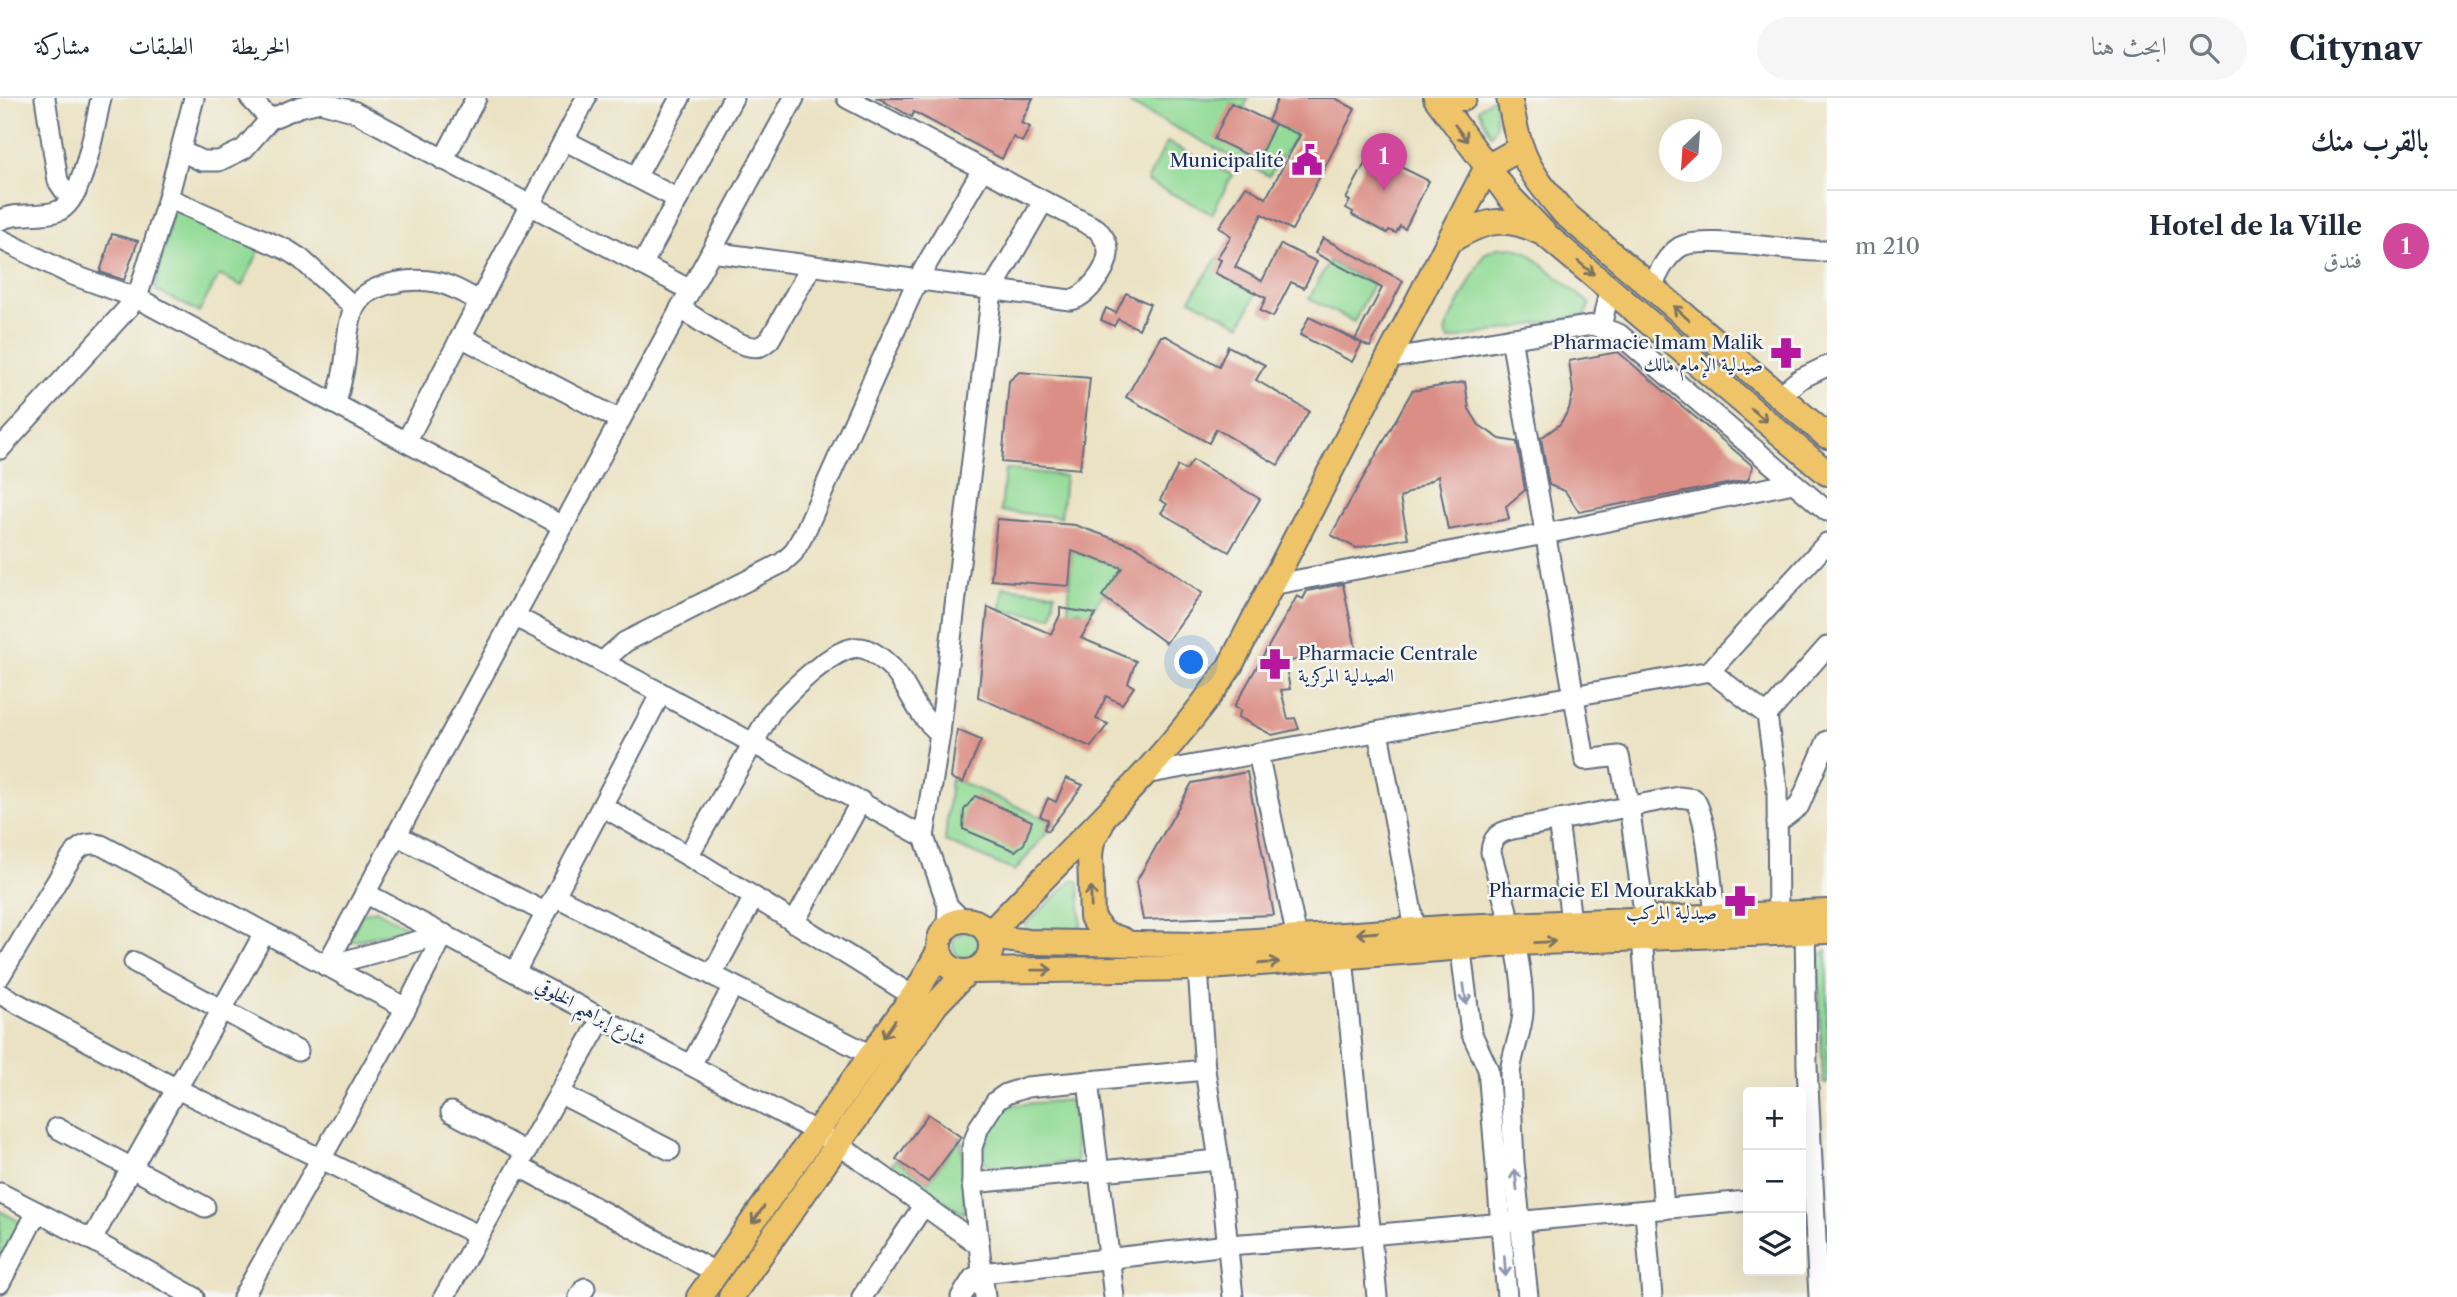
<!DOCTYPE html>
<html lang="ar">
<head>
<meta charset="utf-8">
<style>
  :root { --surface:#fff; --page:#f6f6f7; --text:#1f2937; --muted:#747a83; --line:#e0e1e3; --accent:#1a73e8 }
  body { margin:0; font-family:"Libre Caslon Text",Amiri,serif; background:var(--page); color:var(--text); direction:rtl }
  .controls { position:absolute; right:21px; bottom:21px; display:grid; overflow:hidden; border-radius:7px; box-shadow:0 7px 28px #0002 }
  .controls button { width:63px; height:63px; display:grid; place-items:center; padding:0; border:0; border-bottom:2px solid var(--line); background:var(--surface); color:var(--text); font:35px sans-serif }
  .compass { position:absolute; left:1659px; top:21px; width:63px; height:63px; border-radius:50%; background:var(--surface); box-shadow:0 7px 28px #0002; rotate:205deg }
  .you { position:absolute; left:1192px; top:565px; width:24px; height:24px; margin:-18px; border:5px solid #fff; border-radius:50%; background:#1a73e8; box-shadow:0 0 0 10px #1a73e833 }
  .badge { display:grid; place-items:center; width:46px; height:46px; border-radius:50%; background:var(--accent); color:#fff; font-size:23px; font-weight:700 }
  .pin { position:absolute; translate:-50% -58px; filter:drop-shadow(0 2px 4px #0008) }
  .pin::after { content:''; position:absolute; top:37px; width:24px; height:21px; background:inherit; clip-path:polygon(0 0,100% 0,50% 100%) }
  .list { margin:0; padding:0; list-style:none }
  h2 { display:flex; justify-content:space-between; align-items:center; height:91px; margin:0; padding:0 28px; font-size:30px }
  h2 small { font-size:23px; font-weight:400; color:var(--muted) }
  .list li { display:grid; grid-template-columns:46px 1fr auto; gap:21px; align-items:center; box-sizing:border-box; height:112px; padding:0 28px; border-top:2px solid var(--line) }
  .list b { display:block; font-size:26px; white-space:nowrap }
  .list p { margin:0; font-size:23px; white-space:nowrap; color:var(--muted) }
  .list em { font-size:23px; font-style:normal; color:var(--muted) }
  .icon { flex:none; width:38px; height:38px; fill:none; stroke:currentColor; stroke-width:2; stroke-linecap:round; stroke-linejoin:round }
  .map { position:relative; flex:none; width:1827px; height:1199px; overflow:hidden; direction:ltr }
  header { display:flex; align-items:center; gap:42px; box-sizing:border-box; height:98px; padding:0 35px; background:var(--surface); border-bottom:2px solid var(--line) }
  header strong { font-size:33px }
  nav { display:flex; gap:38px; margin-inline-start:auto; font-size:24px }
  .search { width:490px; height:63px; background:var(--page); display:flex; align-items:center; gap:18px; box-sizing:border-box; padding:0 24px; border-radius:38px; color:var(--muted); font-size:26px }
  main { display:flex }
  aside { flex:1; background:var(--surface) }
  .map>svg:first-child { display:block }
  .green { fill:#93db96; stroke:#57857a; stroke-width:2 }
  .building { fill:#da8e85 }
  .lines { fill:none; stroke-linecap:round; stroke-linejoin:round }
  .minor-casing { stroke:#636e81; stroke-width:23 }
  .major-casing { stroke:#636e81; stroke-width:28 }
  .minor { stroke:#fff; stroke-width:19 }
  .major { stroke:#efc469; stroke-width:24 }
  .oneway { stroke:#7a7263 }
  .oneway2 { stroke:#8d97ae }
  .labels { text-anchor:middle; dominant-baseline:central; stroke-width:5; stroke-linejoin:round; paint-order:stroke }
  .poi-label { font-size:19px; fill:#1b2f5e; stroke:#f6f6f2; text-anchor:end }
  .street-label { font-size:19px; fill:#1b2f5e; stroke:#f6f6f2 }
</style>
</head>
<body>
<header>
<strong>Citynav</strong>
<div class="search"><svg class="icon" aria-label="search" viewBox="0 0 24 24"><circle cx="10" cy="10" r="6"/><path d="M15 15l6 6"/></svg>ابحث هنا</div>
<nav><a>الخريطة</a><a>الطبقات</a><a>مشاركة</a></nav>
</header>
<main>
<aside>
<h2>بالقرب منك<small></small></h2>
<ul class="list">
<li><span class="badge" style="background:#d1479c">1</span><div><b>Hotel de la Ville</b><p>فندق</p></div><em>210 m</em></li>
</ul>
</aside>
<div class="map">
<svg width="1827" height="1199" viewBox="0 0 1827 1199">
  <rect width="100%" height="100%" fill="#f6f6f2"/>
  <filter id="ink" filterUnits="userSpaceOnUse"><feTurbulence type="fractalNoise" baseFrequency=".0143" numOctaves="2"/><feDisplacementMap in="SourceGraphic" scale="14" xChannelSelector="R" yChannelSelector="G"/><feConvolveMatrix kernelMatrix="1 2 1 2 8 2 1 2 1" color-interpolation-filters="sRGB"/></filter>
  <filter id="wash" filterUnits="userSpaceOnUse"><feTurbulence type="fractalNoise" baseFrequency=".00686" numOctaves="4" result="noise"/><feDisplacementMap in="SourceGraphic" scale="28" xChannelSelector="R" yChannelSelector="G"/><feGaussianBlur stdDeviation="1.57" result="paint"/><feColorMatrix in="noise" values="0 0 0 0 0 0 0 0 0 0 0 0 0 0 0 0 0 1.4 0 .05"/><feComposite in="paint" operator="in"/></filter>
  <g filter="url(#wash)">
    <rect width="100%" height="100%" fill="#eae2c2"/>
    <!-- green -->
    <g class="green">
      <polygon points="1133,0 1248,0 1244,11 1232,6 1258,61 1275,26 1294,34 1296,38 1269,78 1130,6"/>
      <polygon points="1494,0 1496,28 1491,37 1478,11"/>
      <polygon points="1167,44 1232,77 1212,116 1147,83"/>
      <polygon points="173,110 261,149 242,188 219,177 199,214 155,192"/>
      <polygon points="1512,149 1527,154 1590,206 1585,217 1448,242 1445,234 1448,226 1484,156 1497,150"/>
      <polygon points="1217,160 1256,195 1241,227 1190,201"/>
      <polygon points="1329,163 1373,186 1354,224 1309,201"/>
      <polygon points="1005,371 1065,378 1061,419 1001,413"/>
      <polygon points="1072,453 1122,470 1088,517 1079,512 1068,514"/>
      <polygon points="1003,489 1055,495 1052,518 1001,513"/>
      <polygon points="951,680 1055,725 1015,773 945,743"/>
      <polygon points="1073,782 1079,784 1081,828 1077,832 1027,832 1025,827"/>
      <polygon points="376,812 407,830 349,844 362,816"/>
      <circle cx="966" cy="847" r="13"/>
      <polygon points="1827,852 1827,986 1823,985 1818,860"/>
      <polygon points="1072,1002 1077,1063 999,1072 987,1066 982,1059 983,1052 995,1022 1002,1012 1012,1007"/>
      <polygon points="961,1039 965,1112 963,1115 891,1068 896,1061 928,1084"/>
      <polygon points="0,1113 20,1124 0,1161"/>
    </g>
    <g id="blocks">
      <!-- building -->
      <g class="building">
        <polygon points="878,0 1033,0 1021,25 1030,29 1022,44 1013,39 1002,61 914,14 912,19"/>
        <polygon points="1278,0 1335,0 1355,11 1292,132 1262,116 1235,169 1262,183 1281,146 1317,164 1304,190 1291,184 1273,219 1260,213 1266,200 1215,175 1221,162 1217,160 1231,138 1219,129 1246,88 1266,100 1300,37 1268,23"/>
        <polygon points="1231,5 1275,26 1258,62 1214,41"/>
        <polygon points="1371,54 1429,83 1405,131 1400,128 1396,135 1389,132 1387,135 1352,117 1353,114 1346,110 1350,103 1346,101"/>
        <polygon points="112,136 138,143 124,182 100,174"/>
        <polygon points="1323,140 1403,183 1370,249 1355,242 1382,190 1315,155"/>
        <polygon points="1126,195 1150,206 1139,231 1118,221 1114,228 1101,222 1106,210 1116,215"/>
        <polygon points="1309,219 1362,245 1352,264 1300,237"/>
        <polygon points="1161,238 1166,238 1219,268 1228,248 1265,267 1256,282 1309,313 1278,367 1216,331 1209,345 1126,299"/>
        <polygon points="1618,254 1753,368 1748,382 1579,414 1565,393 1549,387 1541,340 1560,326 1569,311 1573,294 1569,263"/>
        <polygon points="1019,274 1090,280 1080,371 1002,364 1009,283"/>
        <polygon points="1465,284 1469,311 1479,327 1500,341 1517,344 1525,392 1506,408 1509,421 1448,432 1438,378 1400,400 1408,440 1356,450 1331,437 1412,293"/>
        <polygon points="1193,362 1260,401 1229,454 1161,415 1167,406 1160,402 1178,368 1186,372"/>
        <polygon points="997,421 1075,427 1137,449 1202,495 1166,545 1102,498 1122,470 1072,453 1069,488 991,482"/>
        <polygon points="1343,486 1356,551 1285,564 1290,591 1281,592 1288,621 1295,620 1299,631 1272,637 1238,619 1241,612 1234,609 1297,498 1303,501 1307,493"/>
        <polygon points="988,509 1051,536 1060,517 1060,510 1096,516 1081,540 1136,563 1128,585 1134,589 1122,606 1106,598 1096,621 1108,626 1091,649 978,599"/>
        <polygon points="957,632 981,642 963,685 951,680"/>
        <polygon points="1247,674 1274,817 1143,822 1136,784 1192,685"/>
        <polygon points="1066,680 1083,687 1048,733 1044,731 1048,722 1040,718 1048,700 1056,704"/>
        <polygon points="975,698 1032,723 1024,746 1015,753 963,731 964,712"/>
        <polygon points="928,1016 961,1039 928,1084 896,1061"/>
      </g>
    </g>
  </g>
  <g filter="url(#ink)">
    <use href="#blocks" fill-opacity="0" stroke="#636e81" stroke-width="2"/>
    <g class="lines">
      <defs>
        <g id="minor">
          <polyline points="45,0 58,83 64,92 76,94"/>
          <polyline points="250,0 270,21"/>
          <polyline points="564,42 678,101"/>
          <polyline points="181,53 202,63 219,63 244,51 270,21 299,9 320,4 353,13 690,192"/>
          <polyline points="443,62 476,0"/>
          <polyline points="636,79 680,0"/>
          <polyline points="168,100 287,152 301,161 354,209"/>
          <path d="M0 122C18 113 39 120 58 113 84 104 95 25 101 0"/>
          <polyline points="0,141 70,176 137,200 563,428"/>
          <path d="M711 154 1070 202C1086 200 1107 172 1108 156 1109 146 1103 138 1097 131L847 0"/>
          <polyline points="642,167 733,0"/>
          <path d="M1652 189C1659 174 1666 158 1680 149 1701 136 1795 155 1827 153"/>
          <path d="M680 210C696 220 743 255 761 248 762 248 769 242 770 241L811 169"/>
          <polyline points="1601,229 1610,190"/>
          <polyline points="461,239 620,322"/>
          <polyline points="1511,240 1585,662 1619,658 1629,708 1645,821"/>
          <polyline points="1387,261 1593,227 1619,236 1827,413"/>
          <polyline points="1779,298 1800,281 1827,268"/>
          <path d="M336 306C339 292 343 278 345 264 347 247 347 227 354 211 365 185 411 179 436 184 451 187 466 196 480 204"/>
          <polyline points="406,344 586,0"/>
          <polyline points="0,351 137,200 168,100 194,0"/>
          <polyline points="1271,487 1545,436 1793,385"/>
          <polyline points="514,518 661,595 924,739 948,808"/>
          <polyline points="602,564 625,544 782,465 793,455 804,436 918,181 982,72"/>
          <polyline points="1710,573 1767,617 1777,691 1778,830"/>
          <polyline points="1767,617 1827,549"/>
          <polyline points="1378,634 1415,831"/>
          <polyline points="1258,655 1297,840"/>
          <polyline points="1145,676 1710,573 1827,445"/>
          <polyline points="602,708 688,758 913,898"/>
          <polyline points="1558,722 1571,823"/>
          <polyline points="1777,725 1799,708 1827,643"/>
          <polyline points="396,737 546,815"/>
          <polyline points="924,739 940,635 992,192 1043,104"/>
          <path d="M688 758 771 614C786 597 836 545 861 550 871 551 885 563 892 570 912 593 913 614 940 635"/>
          <polyline points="365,795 817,1034 838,1046 979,1147"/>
          <polyline points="555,798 871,957"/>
          <polyline points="1805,823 1807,968 1819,1199"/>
          <polyline points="794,825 861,703"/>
          <polyline points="947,829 948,808 962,822"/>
          <polyline points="1459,837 1471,934 1488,971 1507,1199"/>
          <polyline points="1642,840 1664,1111"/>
          <polyline points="1197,856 1205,972 1219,1062 1233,1199"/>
          <polyline points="1343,860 1377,1199"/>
          <polyline points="134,864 298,953"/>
          <polyline points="326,868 794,0"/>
          <polyline points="326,868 444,836"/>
          <polyline points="515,874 661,595"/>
          <polyline points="712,877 754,799"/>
          <path d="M0 878 69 763C78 750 84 743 101 747L406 910"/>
          <polyline points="0,896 177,991 478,1137"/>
          <polyline points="691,967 733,888"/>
          <polyline points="1088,983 1114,1199"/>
          <polyline points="559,995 670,1052"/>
          <polyline points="451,1014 526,1054"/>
          <polyline points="57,1030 205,1109"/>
          <polyline points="518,1068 717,1175"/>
          <polyline points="972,1085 1219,1062"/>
          <polyline points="0,1095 92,1142 194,1199"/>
          <polyline points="1645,1114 1652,1199"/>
          <path d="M92 1142C147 1038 209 939 264 835"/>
          <polyline points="0,1185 37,1114"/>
          <polyline points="243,1199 406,910 444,836"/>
          <polyline points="444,1199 602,920"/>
          <polyline points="579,1199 585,1190"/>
          <polyline points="862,1199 924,1107"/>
          <polyline points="961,1199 973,1180 982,1175 1228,1147 1369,1137 1748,1103"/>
          <polyline points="985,1199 972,1085 972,1049 979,1029 996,1003 1006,996 1027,989 1205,972"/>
          <path d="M1528 1199 1514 1065 1510 977C1511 956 1522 935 1523 914 1524 860 1504 806 1491 754 1492 739 1499 734 1513 731L1679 699 1694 701C1708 718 1712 793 1715 819"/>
        </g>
        <g id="major">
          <polyline points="1436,0 1509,98 1547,138 1827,375"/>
          <polyline points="1449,0 1464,0"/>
          <path d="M1509 0C1513 16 1515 34 1521 49 1529 74 1547 95 1564 115L1827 338"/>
          <path d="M1450 143C1482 123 1505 116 1540 134"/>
          <polyline points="1101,727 1092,743 1090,757 1092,819 1103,835 1123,842"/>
          <circle cx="965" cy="848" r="26"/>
          <path d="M989 836C1071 749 1163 669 1230 568L1487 69 1521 50"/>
          <polyline points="990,839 1028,844 1196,847 1458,829 1827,814"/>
          <polyline points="974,873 1198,870 1515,845 1827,833"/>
          <polyline points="699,1199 919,890 939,853"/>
          <polyline points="731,1199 936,906 966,875"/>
        </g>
      </defs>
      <!-- minor casing -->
      <use href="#minor" class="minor-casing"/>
      <!-- major casing -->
      <use href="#major" class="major-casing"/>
      <!-- minor -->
      <use href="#minor" class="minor"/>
      <!-- major -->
      <use href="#major" class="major"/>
    </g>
    <!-- one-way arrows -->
    <defs><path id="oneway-shaft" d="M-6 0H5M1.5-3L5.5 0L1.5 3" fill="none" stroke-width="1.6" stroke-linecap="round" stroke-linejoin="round" transform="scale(1.75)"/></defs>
    <g class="oneway">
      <use href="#oneway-shaft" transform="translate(1461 35) rotate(53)"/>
      <use href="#oneway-shaft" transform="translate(1586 170) rotate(40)"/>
      <use href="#oneway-shaft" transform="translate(1681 215) rotate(-138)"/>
      <use href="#oneway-shaft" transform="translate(1759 317) rotate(40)"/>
      <use href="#oneway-shaft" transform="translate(1091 799) rotate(-91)"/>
      <use href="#oneway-shaft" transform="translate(1367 835) rotate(176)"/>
      <use href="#oneway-shaft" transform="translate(1545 844) rotate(-3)"/>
      <use href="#oneway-shaft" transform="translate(1269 865) rotate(-4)"/>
      <use href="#oneway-shaft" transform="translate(1042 872) rotate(-1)"/>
      <use href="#oneway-shaft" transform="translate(889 931) rotate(125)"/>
      <use href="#oneway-shaft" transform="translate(758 1117) rotate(125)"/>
    </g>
    <g class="oneway2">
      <use href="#oneway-shaft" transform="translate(1465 896) rotate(83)"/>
      <use href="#oneway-shaft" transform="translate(1516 1082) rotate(-96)"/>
      <use href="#oneway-shaft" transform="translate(1505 1168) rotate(86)"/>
    </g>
  </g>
  <!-- icons -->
  <defs>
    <symbol id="civic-bare" viewBox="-9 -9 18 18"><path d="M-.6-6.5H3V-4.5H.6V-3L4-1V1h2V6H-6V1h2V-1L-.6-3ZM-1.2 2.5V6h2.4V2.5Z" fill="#b5179e" stroke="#f6f6f2" stroke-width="2.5" paint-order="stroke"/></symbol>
    <symbol id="pharmacy-bare" viewBox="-9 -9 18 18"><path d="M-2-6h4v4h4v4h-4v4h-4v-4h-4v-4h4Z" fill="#b5179e" stroke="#f6f6f2" stroke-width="2.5" paint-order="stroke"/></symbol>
  </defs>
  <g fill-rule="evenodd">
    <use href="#civic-bare" x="1285" y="40" width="44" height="44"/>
    <use href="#pharmacy-bare" x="1764" y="233" width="44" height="44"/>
    <use href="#pharmacy-bare" x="1253" y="544" width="44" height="44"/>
    <use href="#pharmacy-bare" x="1718" y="781" width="44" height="44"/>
  </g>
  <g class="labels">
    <!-- poi labels -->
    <g class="poi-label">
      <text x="1284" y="62">Municipalité</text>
      <text x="1763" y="244">Pharmacie Imam Malik<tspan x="1763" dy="22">صيدلية الإمام مالك</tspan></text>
      <text x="1298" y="555" text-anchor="start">Pharmacie Centrale<tspan x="1298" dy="22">الصيدلية المركزية</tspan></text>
      <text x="1717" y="792">Pharmacie El Mourakkab<tspan x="1717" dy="22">صيدلية المركب</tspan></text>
    </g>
    <!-- street labels -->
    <g class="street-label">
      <text transform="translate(591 914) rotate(28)">شارع إبراهيم الخلوقي</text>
    </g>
  </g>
</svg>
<div class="controls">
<button>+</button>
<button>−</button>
<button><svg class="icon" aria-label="layers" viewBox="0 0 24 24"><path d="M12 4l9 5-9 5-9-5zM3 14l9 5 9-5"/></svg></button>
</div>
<svg class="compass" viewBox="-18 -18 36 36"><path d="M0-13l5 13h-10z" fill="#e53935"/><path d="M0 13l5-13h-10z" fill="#747a83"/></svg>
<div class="you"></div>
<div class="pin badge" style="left:1384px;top:93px;background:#d1479c">1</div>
</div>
</main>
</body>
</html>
